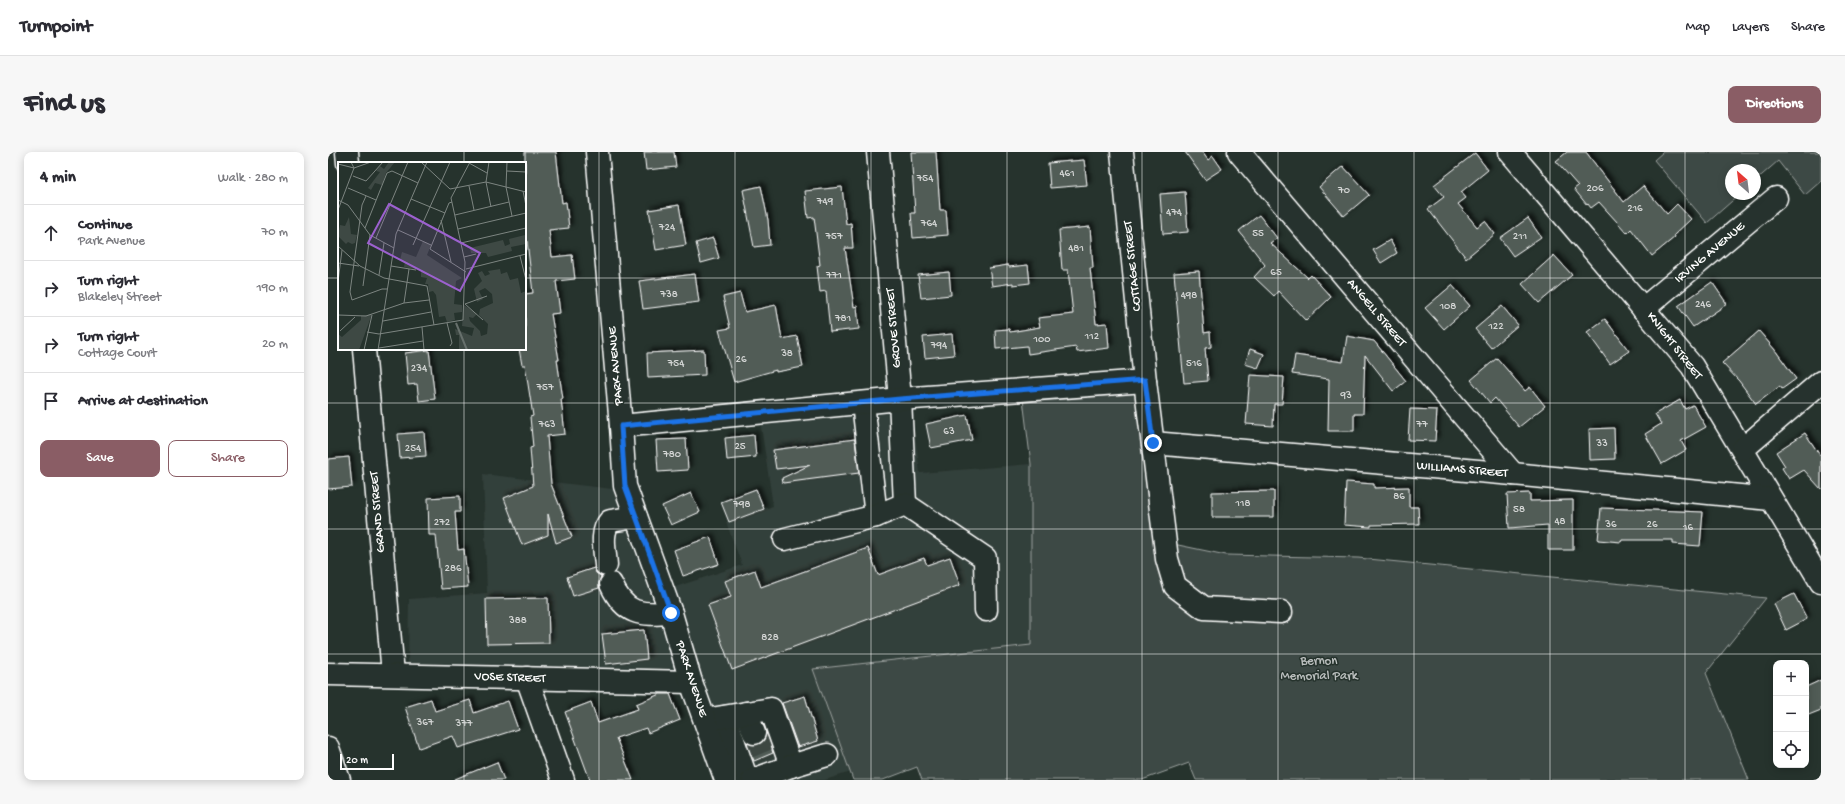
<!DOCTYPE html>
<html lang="en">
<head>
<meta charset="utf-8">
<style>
  :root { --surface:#fff; --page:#f7f7f7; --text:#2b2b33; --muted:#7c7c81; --line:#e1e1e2; --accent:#8a5d65 }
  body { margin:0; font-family:"Gochi Hand",sans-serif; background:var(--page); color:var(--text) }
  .controls { position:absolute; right:12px; bottom:12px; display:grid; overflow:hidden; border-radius:8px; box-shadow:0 2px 10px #0003 }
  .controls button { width:36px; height:36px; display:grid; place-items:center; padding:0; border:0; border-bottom:1px solid var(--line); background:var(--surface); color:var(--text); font:20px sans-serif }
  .compass { position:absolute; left:1397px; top:12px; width:36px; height:36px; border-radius:50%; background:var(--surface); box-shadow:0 2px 10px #0003; rotate:332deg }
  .scale { position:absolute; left:12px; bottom:10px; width:54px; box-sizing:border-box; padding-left:4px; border:2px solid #fff; border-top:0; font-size:11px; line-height:14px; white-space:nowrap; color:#fff; -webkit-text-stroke:3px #26332d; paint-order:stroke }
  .stop { position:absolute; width:12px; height:12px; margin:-9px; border:3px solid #1a73e8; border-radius:50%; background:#fff }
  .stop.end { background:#1a73e8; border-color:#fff; box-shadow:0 1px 4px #0008 }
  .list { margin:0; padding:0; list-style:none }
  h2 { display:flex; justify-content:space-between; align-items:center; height:52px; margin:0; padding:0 16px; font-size:17px }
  h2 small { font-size:13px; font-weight:400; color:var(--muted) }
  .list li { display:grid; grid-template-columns:26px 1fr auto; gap:12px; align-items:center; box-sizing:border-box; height:56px; padding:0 16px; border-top:1px solid var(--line) }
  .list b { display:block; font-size:15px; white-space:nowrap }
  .list p { margin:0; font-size:13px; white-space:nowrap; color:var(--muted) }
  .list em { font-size:13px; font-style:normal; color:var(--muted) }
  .actions { display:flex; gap:8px; padding:12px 16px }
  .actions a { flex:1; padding:9px 0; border:1px solid var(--accent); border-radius:8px; text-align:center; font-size:14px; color:var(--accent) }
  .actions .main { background:var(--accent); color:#fff }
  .icon { flex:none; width:22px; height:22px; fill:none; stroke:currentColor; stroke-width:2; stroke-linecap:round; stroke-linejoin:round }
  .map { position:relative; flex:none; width:1493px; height:628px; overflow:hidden; border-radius:8px }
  header { display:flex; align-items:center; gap:24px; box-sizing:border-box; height:56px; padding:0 20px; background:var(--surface); border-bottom:1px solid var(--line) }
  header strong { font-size:19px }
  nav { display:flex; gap:22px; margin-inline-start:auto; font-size:14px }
  .intro { display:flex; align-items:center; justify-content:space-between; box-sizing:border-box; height:96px; padding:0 24px }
  h1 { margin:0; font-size:28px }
  .button { padding:10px 18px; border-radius:8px; background:var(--accent); color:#fff; font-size:14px; font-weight:700 }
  main { display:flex; gap:24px; padding:0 24px }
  aside { flex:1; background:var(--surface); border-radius:8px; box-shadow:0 2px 10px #0003 }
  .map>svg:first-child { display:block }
  .built { fill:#333f3a }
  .green { fill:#3e4944; stroke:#9ea4a2 }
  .building { fill:#515c57; stroke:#fff; filter:url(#shadow) }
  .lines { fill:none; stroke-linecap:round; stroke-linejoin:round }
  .minor-tunnel { stroke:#3c4742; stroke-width:22; stroke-dasharray:22 11; stroke-linecap:butt }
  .minor-casing { stroke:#fff; stroke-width:25 }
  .major-casing { stroke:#fff; stroke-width:25 }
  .minor { stroke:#26332d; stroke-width:22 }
  .major { stroke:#26332d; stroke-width:22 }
  .route { stroke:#1a73e8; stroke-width:5 }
  .grid { fill:none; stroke:#fff; stroke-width:1; stroke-opacity:0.55 }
  .labels { text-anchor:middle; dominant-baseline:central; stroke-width:3; stroke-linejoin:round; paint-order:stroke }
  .number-label { font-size:11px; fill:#d4d6d5 }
  .street-label { font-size:13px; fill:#fff; stroke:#26332d }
  .park-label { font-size:13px; fill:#bbbfbe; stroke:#26332d }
  .inset-river { fill:none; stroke:#67706c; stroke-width:2 }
  .inset-road { fill:none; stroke:#7d8581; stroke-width:1 }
  .view { fill:#9c61cf; fill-opacity:0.15; stroke:#9c61cf; stroke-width:2 }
  .inset-edge { fill:none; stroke:#fff; stroke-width:2 }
</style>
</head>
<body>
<header>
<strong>Turnpoint</strong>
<nav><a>Map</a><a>Layers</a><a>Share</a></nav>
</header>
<div class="intro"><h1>Find us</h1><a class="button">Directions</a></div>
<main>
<aside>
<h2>4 min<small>Walk · 280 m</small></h2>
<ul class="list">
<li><svg class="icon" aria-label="ahead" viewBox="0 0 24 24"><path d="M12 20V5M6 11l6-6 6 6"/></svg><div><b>Continue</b><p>Park Avenue</p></div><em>70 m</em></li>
<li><svg class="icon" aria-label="right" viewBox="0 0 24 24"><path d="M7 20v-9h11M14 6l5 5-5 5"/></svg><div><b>Turn right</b><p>Blakeley Street</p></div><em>190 m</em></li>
<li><svg class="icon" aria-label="right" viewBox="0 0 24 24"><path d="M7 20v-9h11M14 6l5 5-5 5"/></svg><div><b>Turn right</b><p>Cottage Court</p></div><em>20 m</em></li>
<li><svg class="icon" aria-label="arrive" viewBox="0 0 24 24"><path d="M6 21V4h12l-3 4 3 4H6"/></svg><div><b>Arrive at destination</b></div></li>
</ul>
<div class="actions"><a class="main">Save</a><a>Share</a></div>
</aside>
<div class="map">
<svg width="1493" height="628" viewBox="0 0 1493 628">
  <defs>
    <filter id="shadow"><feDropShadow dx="3.5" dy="-3.5" stdDeviation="2" flood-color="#0009"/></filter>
  </defs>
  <rect width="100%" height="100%" fill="#26332d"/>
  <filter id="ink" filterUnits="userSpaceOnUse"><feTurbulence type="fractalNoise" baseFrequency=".025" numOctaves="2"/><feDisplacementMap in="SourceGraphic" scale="8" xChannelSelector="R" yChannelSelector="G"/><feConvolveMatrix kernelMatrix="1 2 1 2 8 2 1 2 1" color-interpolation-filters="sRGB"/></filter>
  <g filter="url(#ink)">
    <!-- built -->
    <polygon class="built" points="582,243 592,321 703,312 703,493 485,517 523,620 497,628 407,628 374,530 80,511 81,447 159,441 155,322 285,337 326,442 414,413 398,370 445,354 430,254"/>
    <!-- green -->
    <g class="green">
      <polygon points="1335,0 1493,0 1493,29 1477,43 1450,9 1427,29 1427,18 1403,18 1403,42 1412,42 1379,71 1326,8"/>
      <polygon points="809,233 831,389 898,403 1030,406 1438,446 1378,521 1421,628 868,628 861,611 814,628 594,628 589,615 555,628 525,628 485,517 703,493 703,312 694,239"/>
    </g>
    <!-- building -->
    <g class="building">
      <polygon points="197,0 228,0 234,51 238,50 241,76 221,78 224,105 244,103 247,127 228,129 232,161 223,162 231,208 229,208 235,247 233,247 237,282 219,284 223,332 244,385 228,391 220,362 220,383 194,393 176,346 205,334 202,296 205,295 202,265 205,264 197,213 194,213 191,197 197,197 197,142 205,141 199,89 197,89"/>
      <polygon points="316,0 346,0 348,15 318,18"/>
      <polygon points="583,0 608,0 612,58 618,58 620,83 585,86 583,61 587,61"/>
      <polygon points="857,0 874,0 880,8 885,4 894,17 877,28"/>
      <polygon points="1239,0 1258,0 1296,50 1315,34 1339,62 1349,52 1363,67 1346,83 1347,85 1324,104 1303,77 1299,81 1271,50 1263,56 1260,52 1259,53 1246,37 1250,34 1228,9"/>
      <polygon points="1147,1 1160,18 1133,40 1138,46 1130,52 1149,75 1157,69 1167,82 1138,106 1100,57 1116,45 1106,33"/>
      <polygon points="756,8 759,33 722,36 720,11"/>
      <polygon points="1015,14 1041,43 1016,64 991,35"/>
      <polygon points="433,34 440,68 442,93 426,95 415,38"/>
      <polygon points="514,35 518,72 523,71 525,96 517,96 526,155 529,154 531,177 502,180 498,139 492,140 489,114 492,113 486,65 480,66 477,39"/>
      <polygon points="857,40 860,80 835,82 832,42"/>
      <polygon points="351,53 358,93 328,98 321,58"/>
      <polygon points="931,63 949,86 942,91 980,126 983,123 1003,145 978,169 950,139 946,144 926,125 937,113 911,79"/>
      <polygon points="1200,66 1213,85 1185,104 1172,86"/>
      <polygon points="762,75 765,116 762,116 768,172 779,171 781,196 749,200 748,195 700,202 699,194 668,197 667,178 681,177 682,180 712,175 710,166 745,162 740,118 734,118 731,78"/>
      <polygon points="385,86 391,106 373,111 368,91"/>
      <polygon points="1062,88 1069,101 1053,111 1045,98"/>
      <polygon points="1226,103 1244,123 1211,151 1194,132"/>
      <polygon points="680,113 681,115 700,113 702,131 685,133 685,131 664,134 661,116"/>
      <polygon points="871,119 876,181 882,180 883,195 877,196 880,229 856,231 846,121"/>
      <polygon points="621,120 623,143 593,146 590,123"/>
      <polygon points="367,122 371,150 315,157 311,129"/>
      <polygon points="1384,130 1399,152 1365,175 1350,154"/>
      <polygon points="1124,133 1142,154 1116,177 1097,156"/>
      <polygon points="412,141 417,160 448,153 454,187 469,184 475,215 448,220 448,218 406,230 391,178 402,176 395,145"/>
      <polygon points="1174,154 1190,173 1163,196 1147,177"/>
      <polygon points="1277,167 1301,199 1282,212 1259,180"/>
      <polygon points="1431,179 1447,198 1468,227 1454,237 1452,234 1428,252 1411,229 1394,211"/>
      <polygon points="624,182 626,203 597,206 595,185"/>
      <polygon points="1019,184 1046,189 1078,229 1065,239 1037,203 1035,262 1026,262 1026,279 1000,279 1001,227 964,222 967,203 1015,210"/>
      <polygon points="922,197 936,202 930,216 917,212"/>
      <polygon points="101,198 107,247 91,249 89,232 80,233 77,201"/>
      <polygon points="376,198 377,223 320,226 319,201"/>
      <polygon points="1169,206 1197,239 1202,235 1217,254 1191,275 1167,246 1162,251 1143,228"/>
      <polygon points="922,223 956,225 954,252 946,252 945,274 918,272"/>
      <polygon points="1352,248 1357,257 1365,253 1378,275 1353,289 1358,298 1334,312 1317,282 1333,272 1327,262"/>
      <polygon points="1082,257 1109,258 1107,289 1080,288"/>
      <polygon points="639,263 644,288 603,296 598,272"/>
      <polygon points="1286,276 1287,307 1262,308 1261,277"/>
      <polygon points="96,280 98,304 72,306 70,282"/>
      <polygon points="1477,281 1493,305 1493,337 1476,318 1461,327 1454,316 1457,314 1448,300"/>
      <polygon points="426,283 428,305 399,308 397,286"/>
      <polygon points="358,287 360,318 330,320 328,288"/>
      <polygon points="527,287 531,321 455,331 454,326 482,313 448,317 445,298"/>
      <polygon points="21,305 24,335 0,337 0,307"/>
      <polygon points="1018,330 1046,332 1046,336 1081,335 1081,355 1090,355 1091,372 1043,373 1043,375 1016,373"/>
      <polygon points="428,337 436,357 401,370 393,350"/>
      <polygon points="946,339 946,365 884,365 884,340"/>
      <polygon points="363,341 372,360 343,373 334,354"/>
      <polygon points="1202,341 1202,349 1245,348 1245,398 1220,398 1220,373 1181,376 1179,342"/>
      <polygon points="132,344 132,360 127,360 130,398 136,397 140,435 113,437 108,383 101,383 100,346"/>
      <polygon points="1273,356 1375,360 1372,394 1345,392 1345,388 1294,388 1293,390 1270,388"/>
      <polygon points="382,385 391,412 355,424 346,398"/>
      <polygon points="540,396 550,423 596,406 599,413 622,405 632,433 404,518 380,453 403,445 397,429 427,418 433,435"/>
      <polygon points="266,416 268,421 273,424 271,431 271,436 245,444 239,425"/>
      <polygon points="1466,442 1479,467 1458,478 1446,452"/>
      <polygon points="220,446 221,491 159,492 158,447"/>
      <polygon points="316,478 319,507 278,512 274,482"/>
      <polygon points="1493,528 1493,558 1478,564 1478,535"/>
      <polygon points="332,542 342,542 352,568 320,581 318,576 288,586 305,628 262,628 237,560 263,550 270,571 310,557 308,552"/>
      <polygon points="477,544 490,589 470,595 454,551"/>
      <polygon points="103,547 107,559 142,548 146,561 180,549 190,577 130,596 125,584 91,596 77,555"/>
      <polygon points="438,581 445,601 426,609 419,591 425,593 431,592 436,588"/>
      <polygon points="169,610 176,628 127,628 127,627"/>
    </g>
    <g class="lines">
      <!-- minor-tunnel -->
      <polyline class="minor-tunnel" points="426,581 436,605"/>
      <defs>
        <g id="minor">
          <polyline points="19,0 20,11"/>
          <polyline points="550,0 572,247 577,352"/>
          <polyline points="794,0 817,229 839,407 847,434 876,456 953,460"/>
          <polyline points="911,0 1185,322"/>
          <polyline points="1182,0 1364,214 1493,430"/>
          <polyline points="1315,157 1448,46"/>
          <polyline points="36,197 65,522"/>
          <polyline points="535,251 548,364"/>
          <polyline points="293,274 572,247 817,229"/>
          <polyline points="825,291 1185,322 1443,347"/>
          <polyline points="1415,297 1493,230"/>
          <polyline points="457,387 548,364 577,352 657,406 658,458"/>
          <path d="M278 413C277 399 272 380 282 369L308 365"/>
          <path d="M283 432C297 463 312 463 343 461"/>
          <polyline points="0,522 363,530"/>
          <polyline points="199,526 235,628"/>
          <polyline points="418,561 426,581"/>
          <polyline points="397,565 419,628"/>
          <polyline points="377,568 443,557 463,614 425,628"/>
          <polyline points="0,596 11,628"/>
          <polyline points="463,614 499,603"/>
        </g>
        <polyline id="major" points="269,0 293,274 297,334 343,461 363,530 398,628"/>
      </defs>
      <!-- minor casing -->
      <use href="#minor" class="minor-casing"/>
      <!-- major casing -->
      <use href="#major" class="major-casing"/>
      <!-- minor -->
      <use href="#minor" class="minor"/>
      <!-- major -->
      <use href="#major" class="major"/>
    </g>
  </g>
  <g class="lines" filter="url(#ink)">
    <!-- route -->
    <polyline class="route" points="343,461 297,334 293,274 572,247 817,228 825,291"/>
  </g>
  <!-- grid -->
  <path class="grid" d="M136 0V11M271 0V628M407 0V628M543 0V628M679 0V628M814 0V628M950 0V628M1086 0V628M1222 0V628M1357 0V628M0 126H11M197 126H1493M136 197V628M0 251H1493M0 377H1493M0 502H1493"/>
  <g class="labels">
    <!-- number labels -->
    <g class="number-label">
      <text x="739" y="22">461</text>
      <text x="597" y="27">754</text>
      <text x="1267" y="37">206</text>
      <text x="1016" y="39">70</text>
      <text x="497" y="50">749</text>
      <text x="1307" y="57">216</text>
      <text x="846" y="61">474</text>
      <text x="601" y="72">764</text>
      <text x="339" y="76">724</text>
      <text x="930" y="82">55</text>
      <text x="506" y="85">757</text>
      <text x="1192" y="85">211</text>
      <text x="748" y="97">481</text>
      <text x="948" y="121">65</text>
      <text x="506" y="124">771</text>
      <text x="341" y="143">738</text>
      <text x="861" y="144">498</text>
      <text x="1375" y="153">246</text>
      <text x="1120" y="155">108</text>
      <text x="515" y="167">781</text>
      <text x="1168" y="175">122</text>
      <text x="764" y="185">112</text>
      <text x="714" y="188">100</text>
      <text x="611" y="194">794</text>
      <text x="459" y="202">38</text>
      <text x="413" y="208">26</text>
      <text x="348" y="212">754</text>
      <text x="866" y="212">516</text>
      <text x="91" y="217">234</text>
      <text x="217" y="236">757</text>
      <text x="1018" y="244">93</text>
      <text x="219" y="273">763</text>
      <text x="1094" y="273">77</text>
      <text x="621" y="280">63</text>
      <text x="1274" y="292">33</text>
      <text x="412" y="295">25</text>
      <text x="85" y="297">254</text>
      <text x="344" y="303">780</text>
      <text x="1071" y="345">86</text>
      <text x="915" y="352">118</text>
      <text x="414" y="353">798</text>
      <text x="1191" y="358">58</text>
      <text x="1232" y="370">48</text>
      <text x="114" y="371">272</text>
      <text x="1283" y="373">36</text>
      <text x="1324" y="373">26</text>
      <text x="1360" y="376">16</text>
      <text x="125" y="417">286</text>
      <text x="190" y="469">388</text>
      <text x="442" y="486">828</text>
      <text x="97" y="571">367</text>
      <text x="136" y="572">377</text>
    </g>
    <!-- street labels -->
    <g class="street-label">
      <text transform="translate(1382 101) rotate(-40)">IRVING AVENUE</text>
      <text transform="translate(805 114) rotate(-96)">COTTAGE STREET</text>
      <text transform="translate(1048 161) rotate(50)">ANGELL STREET</text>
      <text transform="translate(566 176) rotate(-95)">GROVE STREET</text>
      <text transform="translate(1346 194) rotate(52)">KNIGHT STREET</text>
      <text transform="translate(288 214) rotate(-95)">PARK AVENUE</text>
      <text transform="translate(1134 318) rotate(5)">WILLIAMS STREET</text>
      <text transform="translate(50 360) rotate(-95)">GRAND STREET</text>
      <text transform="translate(182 526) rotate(2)">VOSE STREET</text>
      <text transform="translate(363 527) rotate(72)">PARK AVENUE</text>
    </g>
    <!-- park labels -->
    <g class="park-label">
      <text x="991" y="509">Bernon<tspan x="991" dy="15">Memorial Park</tspan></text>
    </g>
  </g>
  <!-- overview -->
  <g transform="translate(10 10)">
    <rect width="188" height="188" fill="#26332d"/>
    <path d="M51 0H57L48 11 44 23 37 21 33 28 30 26 42 10 38 9 42 4 46 7ZM11 55 13 72 19 73 17 81 14 82 10 80 8 82 0 74 2 63 7 64ZM187 73 188 82 173 85 174 89 150 95 148 91H133L132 86 165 78 167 84 172 82 171 77ZM85 79 93 83 89 93 124 116 118 119 116 142 124 143V150L116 151 117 158 109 160 107 154 101 155 98 133 95 129 91 130 90 122H87L89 116 83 115V108L66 105 67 99 62 98 64 90 78 95ZM162 107 163 112 169 110 172 118 180 116 183 131 188 129V188H121V173H118L117 167 134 174 136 166 124 164 126 143 139 152 135 156 131 155 132 159 142 169 143 174 149 172 150 162 141 153 142 147 155 141 154 132 147 126 141 129 145 137 139 140 136 127 144 119 140 111 144 109 147 114 152 112 150 109ZM34 152 21 188H0V172L4 175 23 158V154Z" fill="#3e4944"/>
    <path class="inset-river" d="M118 161 129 188"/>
    <path class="inset-road" d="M13 0 16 6 33 0M83 0 112 27 148 20 188 30M151 0 148 20 153 45M169 0 168 25 174 54M131 1 149 11M0 2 16 6 0 48M169 9 188 10M15 14 28 19 45 0M131 24 136 48M10 26 38 38M185 29 188 44M28 34 24 43 12 130 14 138 44 127H49M73 37 107 51M0 38 10 43 32 73 56 86M114 40 111 41 92 87 128 110M117 53 171 40M103 58 113 100M27 66 49 11 54 9 80 21M120 67 188 51M60 68 93 83M38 76 70 0M123 81 188 66M75 83 112 0M0 84 22 104 46 116 89 124 96 163M182 94 188 118M126 95 138 92M0 101 21 104M53 104 78 108M128 107 188 92M41 113 46 81M0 120 4 88M25 124 32 73M66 141 71 107M127 142 145 158M127 142 149 134M0 153 28 154 66 141 91 138M45 159 93 150M109 161 114 181 112 184M84 165 86 188M2 169 17 155M29 170 41 172 125 158 127 100 113 36 132 0M41 186 85 179M26 188 34 153M40 188 58 72 89 0"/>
    <path class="view" d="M51 42 142 91 122 129 30 81Z"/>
    <rect width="188" height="188" class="inset-edge"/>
  </g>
</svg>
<div class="controls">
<button>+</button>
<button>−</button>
<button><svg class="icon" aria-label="locate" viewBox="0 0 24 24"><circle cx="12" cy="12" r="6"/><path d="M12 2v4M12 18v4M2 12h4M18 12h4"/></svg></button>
</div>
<svg class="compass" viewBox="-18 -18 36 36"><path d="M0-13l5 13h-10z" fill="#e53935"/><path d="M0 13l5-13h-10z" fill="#7c7c81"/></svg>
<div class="scale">20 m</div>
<div class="stop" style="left:343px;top:461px"></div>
<div class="stop end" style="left:825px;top:291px"></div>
</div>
</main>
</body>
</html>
